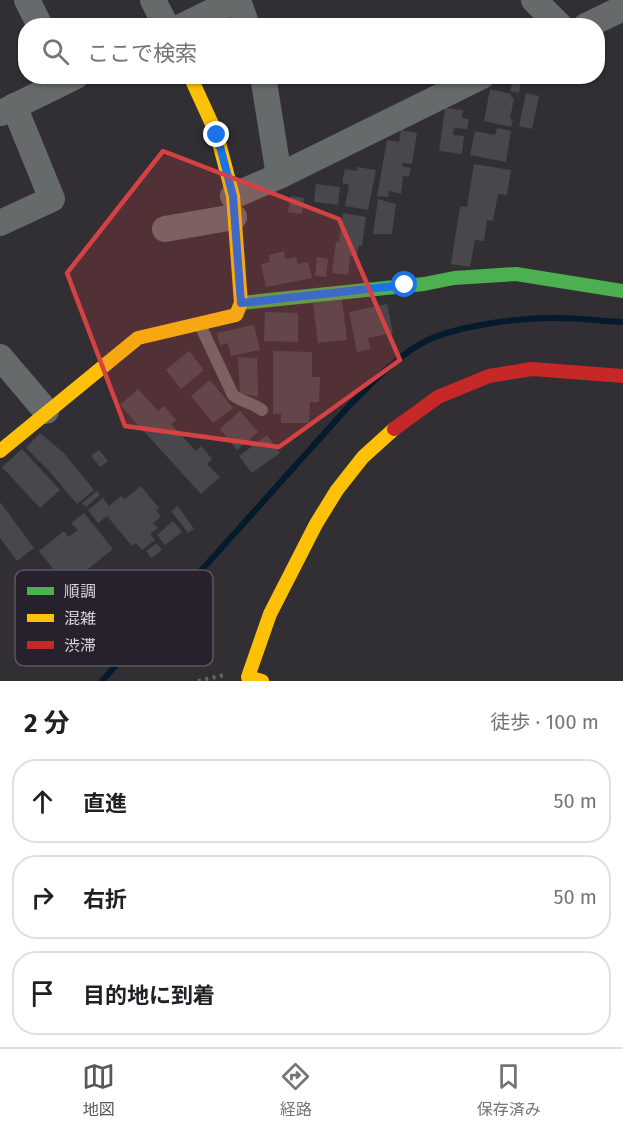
<!DOCTYPE html>
<html lang="ja">
<head>
<meta charset="utf-8">
<style>
  :root { --surface:#fff; --page:#f2f2f2; --text:#202124; --muted:#757577; --line:#e0e0e0; --accent:#58575c }
  body { margin:0; font-family:"Fira Sans","Noto Sans JP",sans-serif; background:var(--page); color:var(--text) }
  .stop { position:absolute; width:18px; height:18px; margin:-14px; border:4px solid #1a73e8; border-radius:50%; background:#fff }
  .stop.end { background:#1a73e8; border-color:#fff; box-shadow:0 2px 6px #0008 }
  .list { margin:0; padding:0; list-style:none }
  h2 { display:flex; justify-content:space-between; align-items:center; height:78px; margin:0; padding:0 24px; font-size:26px }
  h2 small { font-size:20px; font-weight:400; color:var(--muted) }
  .list li { display:grid; grid-template-columns:39px 1fr auto; gap:18px; align-items:center; box-sizing:border-box; height:84px; margin:0 12px 12px; padding:0 12px; border:2px solid var(--line); border-radius:24px }
  .list b { display:block; font-size:22px; white-space:nowrap }
  .list em { font-size:20px; font-style:normal; color:var(--muted) }
  .icon { flex:none; width:33px; height:33px; fill:none; stroke:currentColor; stroke-width:2; stroke-linecap:round; stroke-linejoin:round }
  .map { position:relative; flex:none; width:623px; height:681px; overflow:hidden }
  .search { position:absolute; background:var(--surface); box-shadow:0 2px 4px #0004; left:18px; right:18px; top:18px; height:66px; display:flex; align-items:center; gap:15px; box-sizing:border-box; padding:0 21px; border-radius:24px; color:var(--muted); font-size:22px }
  .sheet { height:366px; background:var(--surface) }
  nav { display:flex; justify-content:space-around; align-items:center; box-sizing:border-box; height:84px; border-top:2px solid var(--line); background:var(--surface); font-size:16px; color:var(--muted) }
  nav a { display:grid; justify-items:center; gap:3px }
  nav .on { color:var(--accent) }
  .map>svg:first-child { display:block }
  .lines { fill:none; stroke-linecap:round; stroke-linejoin:round }
  .stream { stroke:#041a2d; stroke-width:6 }
  .building { fill:#48474c }
  .path { stroke:#666568; stroke-width:4; stroke-dasharray:3 4.5; stroke-linecap:butt }
  .lane { stroke:#676a6a; stroke-width:12 }
  .street { stroke:#676a6a; stroke-width:26 }
  .fast { stroke:#4caf50; stroke-width:14 }
  .slow { stroke:#ffc107; stroke-width:14 }
  .jam { stroke:#c62828; stroke-width:14 }
  .route { stroke:#1a73e8; stroke-width:8 }
  .marked { fill:#d64243; fill-opacity:0.2; stroke:#d64243; stroke-width:4.5; stroke-linejoin:round }
  .key { fill:#27212d; stroke:#5c5661; stroke-width:1.5 }
  .key-label { font-size:16px; fill:#d7d3db }
</style>
</head>
<body>
<div class="map">
<svg width="623" height="681" viewBox="0 0 623 681">
  <rect width="100%" height="100%" fill="#312e34"/>
  <g class="lines">
    <!-- stream -->
    <path class="stream" d="M102 681 348 407C372 383 397 355 428 340 461 325 523 317 559 318 580 318 602 321 623 322"/>
  </g>
  <!-- building -->
  <g class="building">
    <polygon points="514,76 522,76 519,93 510,91"/>
    <polygon points="490,89 511,94 511,97 514,98 510,119 513,119 511,127 484,121"/>
    <polygon points="526,93 539,96 532,129 519,126"/>
    <polygon points="445,108 463,110 462,118 469,119 467,129 454,128 453,135 464,136 462,154 439,151"/>
    <polygon points="497,128 511,131 506,162 470,155 475,131 495,135"/>
    <polygon points="401,130 417,133 412,164 403,163 402,166 411,168 409,177 403,176 401,194 389,191 388,197 377,196 387,140 399,142"/>
    <polygon points="474,164 511,170 507,195 498,194 493,221 487,220 484,241 475,240 470,267 451,264 460,206 467,207"/>
    <polygon points="357,167 376,170 368,210 345,206 349,185 342,183 345,169 357,171"/>
    <polygon points="316,184 340,187 338,205 314,202"/>
    <polygon points="291,196 304,198 302,214 288,212"/>
    <polygon points="378,199 396,204 392,234 373,234"/>
    <polygon points="343,213 366,217 362,246 358,246 357,257 350,256 348,275 332,273 336,242 339,242"/>
    <polygon points="284,251 285,259 296,257 298,264 308,262 312,278 266,287 261,264 270,262 269,255"/>
    <polygon points="317,257 328,259 326,277 315,276"/>
    <polygon points="342,300 347,340 318,343 313,303"/>
    <polygon points="387,304 393,333 368,338 370,349 357,352 349,312"/>
    <polygon points="265,312 298,313 298,342 264,341"/>
    <polygon points="254,325 260,350 231,356 228,343 220,345 217,333"/>
    <polygon points="189,351 204,370 181,389 166,370"/>
    <polygon points="273,351 312,352 312,377 320,377 319,402 310,402 309,423 281,423 281,414 273,414"/>
    <polygon points="238,357 257,358 258,397 240,393"/>
    <polygon points="210,380 233,408 213,423 191,396"/>
    <polygon points="138,389 158,411 164,406 176,420 171,424 196,451 201,446 212,459 207,464 220,477 201,494 120,405"/>
    <polygon points="240,411 258,432 237,450 220,429"/>
    <polygon points="40,433 64,453 94,490 77,504 49,471 26,448"/>
    <polygon points="267,435 280,453 252,473 239,456"/>
    <polygon points="22,449 60,490 40,508 2,467"/>
    <polygon points="99,450 108,461 100,467 91,456"/>
    <polygon points="141,486 159,508 156,510 161,517 153,523 158,528 150,534 155,540 142,550 136,543 132,546 107,516 98,523 88,510 103,498 109,506 121,496 125,499"/>
    <polygon points="97,491 100,495 86,507 82,503"/>
    <polygon points="0,502 34,548 17,561 0,538"/>
    <polygon points="178,506 194,529 188,533 171,511"/>
    <polygon points="84,513 113,549 88,569 101,586 85,599 75,586 70,590 39,551 64,531 68,537 78,530 71,523"/>
    <polygon points="173,521 182,532 165,545 157,535"/>
    <polygon points="157,543 162,550 151,558 146,551"/>
  </g>
  <g class="lines">
    <!-- path -->
    <polyline class="path" points="198,681 224,675"/>
    <!-- lane -->
    <path class="lane" d="M200 325 233 395C242 402 253 403 262 410"/>
    <!-- street -->
    <g class="street">
      <polyline points="27,0 40,26"/>
      <polyline points="153,0 166,26"/>
      <polyline points="238,0 247,26"/>
      <polyline points="534,0 560,26"/>
      <polyline points="183,26 235,0"/>
      <polyline points="586,26 623,8"/>
      <polyline points="263,76 279,176"/>
      <polyline points="1,113 76,76"/>
      <polyline points="233,196 279,176 482,76"/>
      <polyline points="0,223 52,199 14,106"/>
      <polyline points="165,229 234,217"/>
      <polyline points="0,357 46,411"/>
    </g>
    <!-- fast -->
    <polyline class="fast" points="241,303 424,284 454,278 516,274 623,291"/>
    <!-- slow -->
    <g class="slow">
      <polyline points="0,451 138,338 236,315 241,303 233,196 217,135 190,76"/>
      <polyline points="262,681 248,677 270,614 316,524 337,490 363,457 394,429"/>
    </g>
    <!-- jam -->
    <polyline class="jam" points="394,429 438,397 489,376 532,369 623,376"/>
  </g>
  <g class="lines">
    <!-- route -->
    <polyline class="route" points="217,135 233,196 241,303 405,285"/>
  </g>
  <!-- marked area -->
  <path class="marked" d="M163 151 339 219 400 360 279 447 125 426 67 273Z"/>
  <!-- legend -->
  <rect x="15" y="570" width="198" height="96" rx="9" class="key"/>
  <rect x="27" y="587" width="27" height="8" fill="#4caf50"/>
  <rect x="27" y="614" width="27" height="8" fill="#ffc107"/>
  <rect x="27" y="641" width="27" height="8" fill="#c62828"/>
  <g class="key-label">
    <text x="64" y="597">順調</text>
    <text x="64" y="624">混雑</text>
    <text x="64" y="651">渋滞</text>
  </g>
</svg>
<div class="stop" style="left:405px;top:285px"></div>
<div class="stop end" style="left:217px;top:135px"></div>
<div class="search"><svg class="icon" aria-label="search" viewBox="0 0 24 24"><circle cx="10" cy="10" r="6"/><path d="M15 15l6 6"/></svg>ここで検索</div>
</div>
<section class="sheet">
<h2>2 分<small>徒歩 · 100 m</small></h2>
<ul class="list">
<li><svg class="icon" aria-label="ahead" viewBox="0 0 24 24"><path d="M12 20V5M6 11l6-6 6 6"/></svg><div><b>直進</b></div><em>50 m</em></li>
<li><svg class="icon" aria-label="right" viewBox="0 0 24 24"><path d="M7 20v-9h11M14 6l5 5-5 5"/></svg><div><b>右折</b></div><em>50 m</em></li>
<li><svg class="icon" aria-label="arrive" viewBox="0 0 24 24"><path d="M6 21V4h12l-3 4 3 4H6"/></svg><div><b>目的地に到着</b></div></li>
</ul>
</section>
<nav>
<a class="on"><svg class="icon" aria-label="map" viewBox="0 0 24 24"><path d="M3 6l6-2 6 2 6-2v14l-6 2-6-2-6 2zM9 4v14M15 6v14"/></svg>地図</a>
<a><svg class="icon" aria-label="directions" viewBox="0 0 24 24"><path d="M12 3l9 9-9 9-9-9zM9 14v-3h6M13 9l2 2-2 2"/></svg>経路</a>
<a><svg class="icon" aria-label="saved" viewBox="0 0 24 24"><path d="M7 4h10v16l-5-4-5 4z"/></svg>保存済み</a>
</nav>
</body>
</html>
